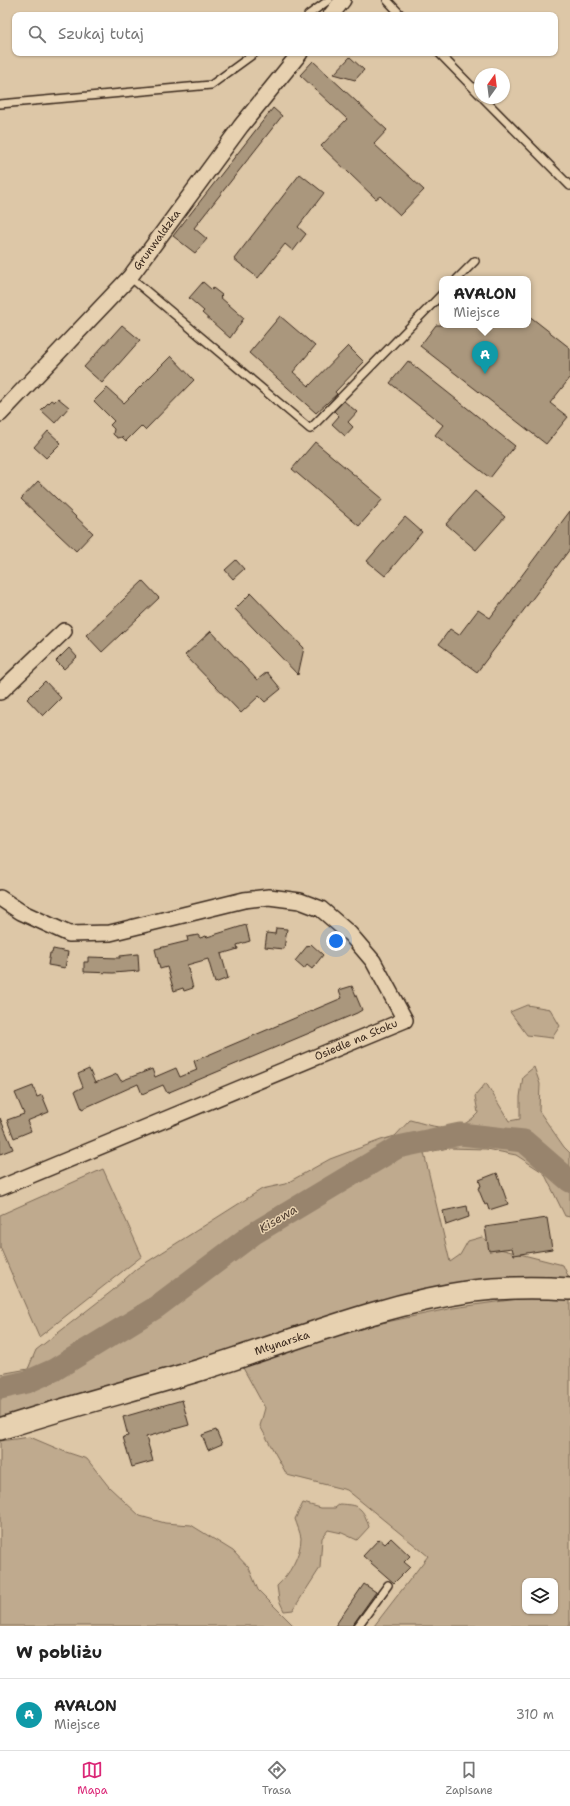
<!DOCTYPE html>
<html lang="pl">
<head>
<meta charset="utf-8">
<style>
  :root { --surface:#fff; --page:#f6f6f6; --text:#222; --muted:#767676; --line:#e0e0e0; --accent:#db2777 }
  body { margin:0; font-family:"Shantell Sans",sans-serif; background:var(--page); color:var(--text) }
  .controls { position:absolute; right:12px; bottom:12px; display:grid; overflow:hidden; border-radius:8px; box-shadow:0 1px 3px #0004 }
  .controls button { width:36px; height:36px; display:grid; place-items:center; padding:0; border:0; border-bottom:1px solid var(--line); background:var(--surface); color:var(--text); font:20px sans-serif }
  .compass { position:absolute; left:474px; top:68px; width:36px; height:36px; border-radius:50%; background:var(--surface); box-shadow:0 1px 3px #0004; rotate:14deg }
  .you { position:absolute; left:336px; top:941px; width:14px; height:14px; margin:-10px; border:3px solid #fff; border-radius:50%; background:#1a73e8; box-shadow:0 0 0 6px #1a73e833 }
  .badge { display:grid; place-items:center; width:26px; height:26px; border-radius:50%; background:var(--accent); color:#fff; font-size:13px; font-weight:700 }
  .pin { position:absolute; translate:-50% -33px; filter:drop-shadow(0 1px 2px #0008) }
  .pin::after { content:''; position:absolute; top:21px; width:14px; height:12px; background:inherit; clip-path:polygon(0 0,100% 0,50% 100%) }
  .popup { position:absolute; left:439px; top:276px; width:92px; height:52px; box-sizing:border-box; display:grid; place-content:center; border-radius:8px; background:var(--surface); filter:drop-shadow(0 1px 3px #0005); font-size:13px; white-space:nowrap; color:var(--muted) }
  .popup b { font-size:15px; color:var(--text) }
  .popup::after { content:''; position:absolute; left:50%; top:100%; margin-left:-8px; border:8px solid transparent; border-top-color:var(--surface) }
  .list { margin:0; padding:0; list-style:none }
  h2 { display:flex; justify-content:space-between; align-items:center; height:52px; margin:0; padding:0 16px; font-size:17px }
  h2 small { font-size:13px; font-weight:400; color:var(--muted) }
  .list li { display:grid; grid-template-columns:26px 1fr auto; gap:12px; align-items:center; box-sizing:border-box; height:72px; padding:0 16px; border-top:1px solid var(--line) }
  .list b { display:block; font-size:15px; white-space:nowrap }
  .list p { margin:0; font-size:13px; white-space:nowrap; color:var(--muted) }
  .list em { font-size:13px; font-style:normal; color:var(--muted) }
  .icon { flex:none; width:22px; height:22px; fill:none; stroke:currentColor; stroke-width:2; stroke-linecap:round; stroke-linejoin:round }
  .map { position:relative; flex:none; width:570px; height:1626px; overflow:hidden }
  .search { position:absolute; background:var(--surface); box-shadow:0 1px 3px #0004; left:12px; right:12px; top:12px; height:44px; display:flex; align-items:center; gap:10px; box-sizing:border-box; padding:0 14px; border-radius:8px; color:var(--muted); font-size:15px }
  .sheet { height:124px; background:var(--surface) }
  nav { display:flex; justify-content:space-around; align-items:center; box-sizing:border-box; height:56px; border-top:1px solid var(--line); background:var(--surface); font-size:11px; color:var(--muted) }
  nav a { display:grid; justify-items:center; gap:2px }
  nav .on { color:var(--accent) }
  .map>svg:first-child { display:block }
  .green { fill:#bfaa8e; stroke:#7d6a56; fill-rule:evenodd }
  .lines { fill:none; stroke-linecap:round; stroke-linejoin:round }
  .river { stroke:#98846d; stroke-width:23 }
  .building { fill:#aa977d; stroke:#3b2a1e }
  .lane-casing { stroke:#3b2a1e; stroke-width:10 }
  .street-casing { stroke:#3b2a1e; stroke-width:18 }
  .secondary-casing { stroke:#3b2a1e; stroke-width:24 }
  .lane { stroke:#e7d1b0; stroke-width:7 }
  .street { stroke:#e7d1b0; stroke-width:15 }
  .secondary { stroke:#e7d1b0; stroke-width:21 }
  .labels { text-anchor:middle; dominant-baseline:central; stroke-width:3; stroke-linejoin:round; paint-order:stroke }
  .street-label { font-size:11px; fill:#3b2a1e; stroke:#e7d1b0 }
  .water-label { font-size:12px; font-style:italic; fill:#524032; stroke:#e7d1b0 }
</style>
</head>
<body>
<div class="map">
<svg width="570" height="1626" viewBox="0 0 570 1626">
  <rect width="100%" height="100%" fill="#ddc7a7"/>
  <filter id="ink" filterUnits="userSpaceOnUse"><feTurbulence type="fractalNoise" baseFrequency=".025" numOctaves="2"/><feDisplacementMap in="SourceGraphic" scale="8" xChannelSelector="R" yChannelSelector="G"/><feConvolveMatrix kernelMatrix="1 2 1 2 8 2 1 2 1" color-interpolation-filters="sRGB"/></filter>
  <g filter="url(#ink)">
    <!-- green -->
    <g class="green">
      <polygon points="527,1005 550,1009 560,1026 552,1038 527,1035 510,1012"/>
      <path d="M534 1067 540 1084 539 1111 564 1147 570 1153V1217L565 1216 544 1173 516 1155 486 1149 448 1148 424 1153 450 1262 460 1255 468 1241 482 1237 496 1248 563 1265 569 1278 478 1280 371 1305 0 1422V1374L28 1369 36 1350 112 1291 136 1269 262 1189 285 1184 330 1159 381 1140 395 1136 410 1120C437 1127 457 1136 478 1113L475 1096 486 1083 509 1121 520 1119V1097L523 1076Z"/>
      <polygon points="103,1169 142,1256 39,1337 0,1247 0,1215"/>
      <path d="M546 1295 570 1296V1626H374L428 1556 347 1490 287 1475 260 1426 265 1408 242 1366 363 1327 453 1308ZM525 1581H555V1611H525Z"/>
      <polygon points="30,1437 63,1451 87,1459 109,1487 140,1516 165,1523 191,1525 233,1551 249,1568 258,1590 294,1626 0,1626 0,1441"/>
      <path d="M303 1503 321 1508H335L340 1504C360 1505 363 1508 369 1527L357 1540 342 1533 328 1530 322 1538 320 1568 293 1610 284 1611 279 1600 277 1586C289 1575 301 1555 301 1538 300 1532 297 1525 295 1519Z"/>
    </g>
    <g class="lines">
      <!-- river -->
      <polyline class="river" points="0,1388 27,1382 54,1370 155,1308 253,1234 398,1147 460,1134 524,1141 570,1181"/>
    </g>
    <!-- building -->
    <g class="building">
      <polygon points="350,57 364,70 355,80 334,74"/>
      <polygon points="313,61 387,130 374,144 424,190 400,215 380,196 376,199 321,146 347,119 300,75"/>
      <polygon points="273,108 282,116 194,228 207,239 195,253 173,236"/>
      <polygon points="300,174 324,193 298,227 306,234 293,251 285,244 258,278 234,259"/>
      <polygon points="203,282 212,290 213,288 222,295 220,297 244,318 230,338 202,313 204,311 189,298"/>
      <polygon points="528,315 570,348 570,378 550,403 568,417 546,444 420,346 436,325 528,325"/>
      <polygon points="280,316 315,346 293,372 309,386 348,346 364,362 335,392 337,394 316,413 249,353"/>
      <polygon points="122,325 140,340 102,383 84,367"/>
      <polygon points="171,356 194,380 145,430 141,426 126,441 122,437 118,438 115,436 113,434 114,429 110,425 114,421 94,401 107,388 124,403"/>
      <polygon points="408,361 515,446 490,478 435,435 443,425 390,383"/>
      <polygon points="58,398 69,407 55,423 41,410 51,400 54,402"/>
      <polygon points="344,401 357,412 348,422 353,427 345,436 332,424 339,416 334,411"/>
      <polygon points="48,431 61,443 46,458 34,447"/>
      <polygon points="315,442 383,499 359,526 292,469"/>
      <polygon points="38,481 93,533 76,551 21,499"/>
      <polygon points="475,491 505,517 476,550 446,524"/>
      <polygon points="570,511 570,549 477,672 439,644 450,629 459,635 478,610 490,618"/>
      <polygon points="405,517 422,532 385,576 367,561"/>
      <polygon points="236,560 244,569 233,579 225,570"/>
      <polygon points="143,581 159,598 102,652 86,635"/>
      <polygon points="251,593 304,648 298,675 235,609"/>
      <polygon points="211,631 257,680 267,672 281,689 265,702 259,696 241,713 185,655"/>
      <polygon points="69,648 77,657 64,669 56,661"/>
      <polygon points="45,681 61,698 43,716 27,699"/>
      <polygon points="246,925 250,941 237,945 238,949 221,954 228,978 215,983 208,959 187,965 193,988 184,991 183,988 174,991 167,967 160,969 155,949 188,941 187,937 198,935 200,938 206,936 207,937"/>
      <polygon points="276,928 287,929 284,949 265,947 267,933 275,934"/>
      <polygon points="311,944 323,955 312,969 307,965 304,969 295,961 308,945 309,946"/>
      <polygon points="53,949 68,952 65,968 48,965 50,953 52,953"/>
      <polygon points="138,954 139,971 113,973 84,972 84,962 88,962 88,957 120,958 120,956"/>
      <polygon points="352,986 362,1010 357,1013 167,1093 163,1085 142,1094 138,1084 82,1109 75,1091 83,1087 78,1074 89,1069 95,1083 117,1074 121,1081 152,1069 155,1077 176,1068 180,1077 197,1070 194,1061 342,998 339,990"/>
      <polygon points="33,1086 37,1097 42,1095 49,1112 27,1121 31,1131 14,1138 7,1120 24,1114 15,1093"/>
      <polygon points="0,1118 13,1149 0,1154"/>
      <polygon points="497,1173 508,1204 489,1210 487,1204 485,1205 478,1188 481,1186 479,1180"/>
      <polygon points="467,1206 469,1217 446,1225 443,1211"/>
      <polygon points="547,1218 552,1249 514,1255 512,1248 489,1251 485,1227"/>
      <polygon points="182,1400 189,1425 146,1437 153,1461 132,1467 123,1437 128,1436 123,1417"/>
      <polygon points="216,1430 222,1444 208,1450 202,1435"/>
      <polygon points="391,1538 410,1556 404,1562 410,1567 394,1583 363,1556 379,1539 385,1544"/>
      <polygon points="364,1584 376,1592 352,1626 335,1626"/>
    </g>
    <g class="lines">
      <defs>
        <g id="lane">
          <polyline points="387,0 401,15"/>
          <polyline points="308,15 329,0"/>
          <polyline points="439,53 480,95"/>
          <polyline points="483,98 570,186"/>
          <polyline points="0,104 211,85 255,53"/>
          <polyline points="130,277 310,429 442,294"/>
          <polyline points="457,279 475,261"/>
          <polyline points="358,1626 388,1585"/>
        </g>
        <g id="street">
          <polyline points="331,15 343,0"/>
          <polyline points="0,414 130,277 241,126 300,53"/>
          <polyline points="0,692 64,631"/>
          <polyline points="0,898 21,912 69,934 110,933 244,900 269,897 300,901 321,909 350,934 373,961 405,1020 0,1188"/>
        </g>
        <path id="secondary" d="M0 1429C66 1407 134 1390 200 1370 290 1342 380 1304 473 1291 505 1287 538 1287 570 1289"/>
      </defs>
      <!-- lane casing -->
      <use href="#lane" class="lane-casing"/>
      <!-- street casing -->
      <use href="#street" class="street-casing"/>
      <!-- secondary casing -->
      <use href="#secondary" class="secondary-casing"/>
      <!-- lane -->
      <use href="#lane" class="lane"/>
      <!-- street -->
      <use href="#street" class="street"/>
      <!-- secondary -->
      <use href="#secondary" class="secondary"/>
    </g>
  </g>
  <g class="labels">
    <!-- street labels -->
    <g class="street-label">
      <text transform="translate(157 240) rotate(-54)">Grunwaldzka</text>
      <text transform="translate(356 1040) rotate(-23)">Osiedle na Stoku</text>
      <text transform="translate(282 1343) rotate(-18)">Młynarska</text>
    </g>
    <!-- water labels -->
    <g class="water-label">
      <text transform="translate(278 1219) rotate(-31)">Kisewa</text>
    </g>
  </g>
</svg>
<div class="controls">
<button><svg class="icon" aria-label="layers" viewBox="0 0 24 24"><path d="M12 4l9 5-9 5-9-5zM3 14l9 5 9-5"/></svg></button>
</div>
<svg class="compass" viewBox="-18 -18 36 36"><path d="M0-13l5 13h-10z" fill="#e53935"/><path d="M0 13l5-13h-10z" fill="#767676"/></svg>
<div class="you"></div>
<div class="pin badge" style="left:485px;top:374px;background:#0f9aa8">A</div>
<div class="popup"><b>AVALON</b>Miejsce</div>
<div class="search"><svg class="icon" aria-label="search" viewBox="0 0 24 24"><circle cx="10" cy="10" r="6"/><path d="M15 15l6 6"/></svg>Szukaj tutaj</div>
</div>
<section class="sheet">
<h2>W pobliżu<small></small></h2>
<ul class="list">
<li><span class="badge" style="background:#0f9aa8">A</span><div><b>AVALON</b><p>Miejsce</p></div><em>310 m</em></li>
</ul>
</section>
<nav>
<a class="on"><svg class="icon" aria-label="map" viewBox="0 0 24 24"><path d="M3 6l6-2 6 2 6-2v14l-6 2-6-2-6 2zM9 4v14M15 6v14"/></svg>Mapa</a>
<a><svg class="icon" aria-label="directions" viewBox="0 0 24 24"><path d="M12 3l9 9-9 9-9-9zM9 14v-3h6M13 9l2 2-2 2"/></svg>Trasa</a>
<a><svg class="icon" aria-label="saved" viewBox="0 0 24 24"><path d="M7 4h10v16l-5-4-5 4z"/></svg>Zapisane</a>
</nav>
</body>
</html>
